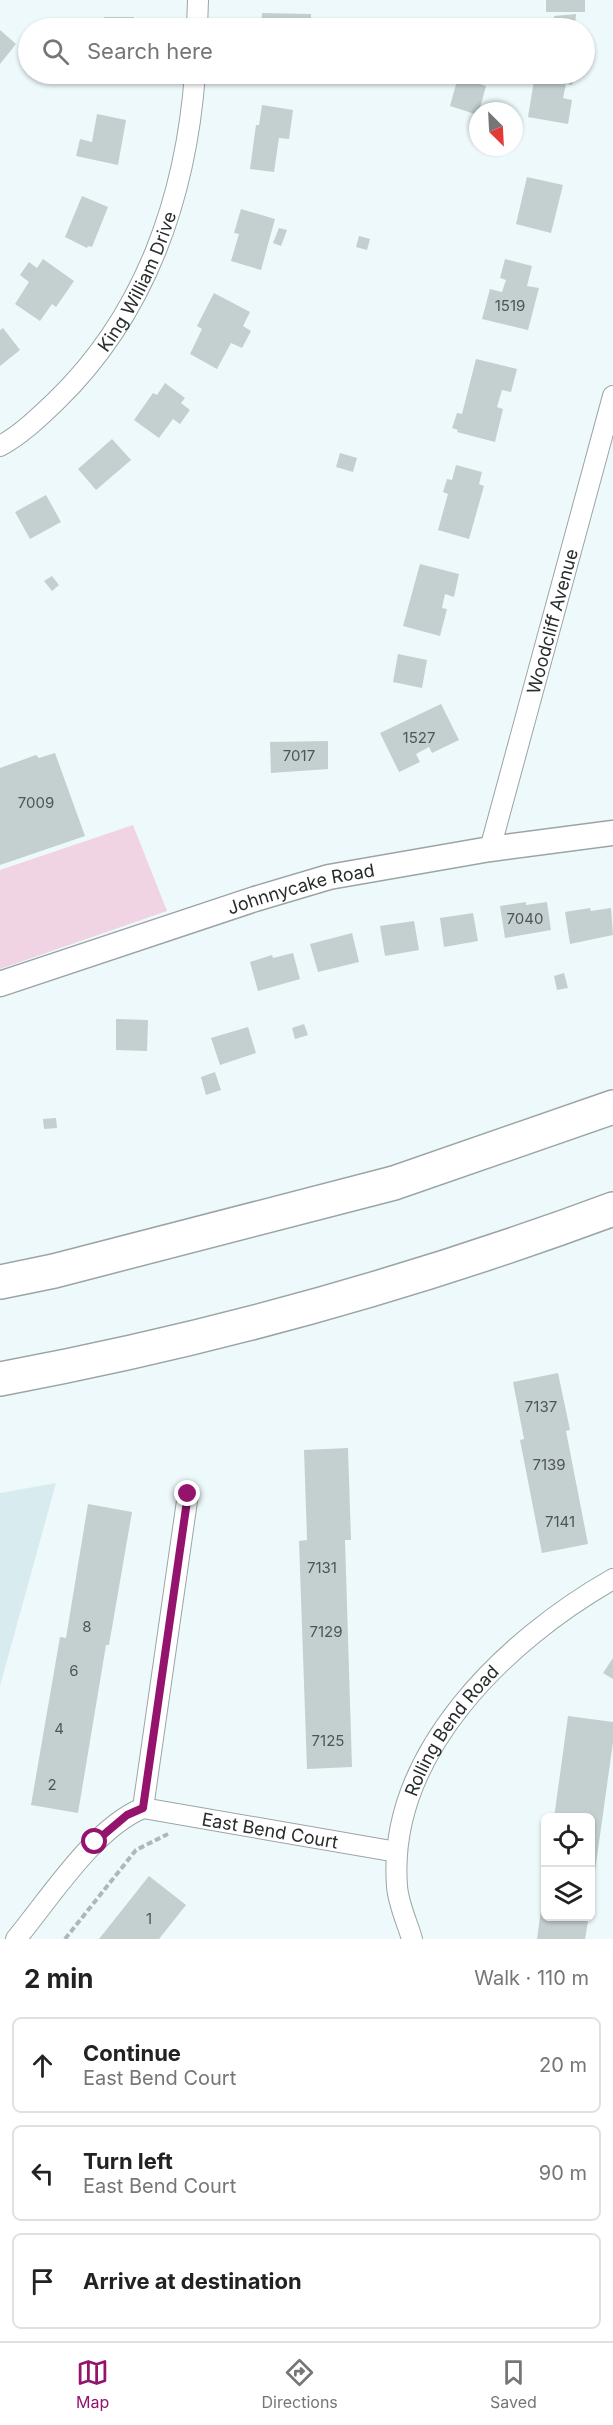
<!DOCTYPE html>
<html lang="en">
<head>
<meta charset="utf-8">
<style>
  :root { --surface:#fff; --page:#f2f2f2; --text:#222; --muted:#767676; --line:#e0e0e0; --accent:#93136d }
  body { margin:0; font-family:Inter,sans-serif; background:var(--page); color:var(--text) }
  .controls { position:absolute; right:18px; bottom:18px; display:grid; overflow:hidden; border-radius:9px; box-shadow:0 2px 4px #0004 }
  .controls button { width:54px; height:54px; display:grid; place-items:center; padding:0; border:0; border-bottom:2px solid var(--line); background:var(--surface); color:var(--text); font:30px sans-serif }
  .compass { position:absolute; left:469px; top:102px; width:54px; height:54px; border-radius:50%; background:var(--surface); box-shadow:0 2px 4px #0004; rotate:156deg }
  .stop { position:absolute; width:18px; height:18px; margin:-14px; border:4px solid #93136d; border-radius:50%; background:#fff }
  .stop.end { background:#93136d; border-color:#fff; box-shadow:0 2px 6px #0008 }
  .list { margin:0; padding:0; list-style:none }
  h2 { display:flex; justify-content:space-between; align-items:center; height:78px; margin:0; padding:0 24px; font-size:26px }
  h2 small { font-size:20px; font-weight:400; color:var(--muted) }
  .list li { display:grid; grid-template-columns:39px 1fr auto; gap:18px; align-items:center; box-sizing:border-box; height:96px; margin:0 12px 12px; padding:0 12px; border:2px solid var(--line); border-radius:9px }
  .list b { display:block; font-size:22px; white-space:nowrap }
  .list p { margin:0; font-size:20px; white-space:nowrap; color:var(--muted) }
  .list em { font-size:20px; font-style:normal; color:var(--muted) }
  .icon { flex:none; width:33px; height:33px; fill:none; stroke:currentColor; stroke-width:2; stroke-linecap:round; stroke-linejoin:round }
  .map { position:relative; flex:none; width:613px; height:1939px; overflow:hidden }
  .search { position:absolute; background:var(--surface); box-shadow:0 2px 4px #0004; left:18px; right:18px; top:18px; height:66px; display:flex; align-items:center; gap:15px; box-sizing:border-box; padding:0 21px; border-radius:33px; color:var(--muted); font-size:22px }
  .sheet { height:402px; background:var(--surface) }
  nav { display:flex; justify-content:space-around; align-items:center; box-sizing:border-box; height:84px; border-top:2px solid var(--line); background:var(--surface); font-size:16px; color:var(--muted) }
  nav a { display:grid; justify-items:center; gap:3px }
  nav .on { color:var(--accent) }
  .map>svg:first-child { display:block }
  .built { fill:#d8ecef }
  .green { fill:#f1d4e3 }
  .building { fill:#c4cfd0 }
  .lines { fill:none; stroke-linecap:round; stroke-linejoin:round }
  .minor-casing { stroke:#9ba5a6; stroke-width:22 }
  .tertiary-casing { stroke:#9ba5a6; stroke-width:27 }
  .motorway-casing { stroke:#9ba5a6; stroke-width:36 }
  .path { stroke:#afb8b9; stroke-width:4; stroke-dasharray:6 3; stroke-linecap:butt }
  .minor { stroke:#fff; stroke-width:20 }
  .tertiary { stroke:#fff; stroke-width:24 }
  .motorway { stroke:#fff; stroke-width:33 }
  .route { stroke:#93136d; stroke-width:8 }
  .labels { text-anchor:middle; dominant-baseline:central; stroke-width:4.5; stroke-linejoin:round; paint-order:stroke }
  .number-label { font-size:15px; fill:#4f5555 }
  .street-label { font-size:18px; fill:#282c2c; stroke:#fff }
</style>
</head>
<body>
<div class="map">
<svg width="613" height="1939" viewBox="0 0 613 1939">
  <rect width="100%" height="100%" fill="#eef9fb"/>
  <!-- built -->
  <polygon class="built" points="56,1483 0,1686 0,1493"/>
  <!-- green -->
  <polygon class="green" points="133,825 167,911 0,969 0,870"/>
  <!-- building -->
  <g class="building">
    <rect x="546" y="0" width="39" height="12"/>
    <polygon points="262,13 311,14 311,28 261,28"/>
    <polygon points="576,14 575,28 556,28 554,16"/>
    <polygon points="104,17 134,17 134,28 103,28"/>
    <polygon points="0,30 16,44 0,64"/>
    <polygon points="535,74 574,74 572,85 566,84 563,98 572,100 568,124 528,117"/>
    <polygon points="458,77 486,86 478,115 450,106"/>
    <polygon points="262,105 293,110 289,139 279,138 274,172 250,169 256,125 259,125"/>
    <polygon points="97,114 126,120 118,165 76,156 80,139 92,142"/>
    <polygon points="527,177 563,185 551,233 516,224"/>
    <polygon points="82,196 108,207 92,247 88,246 87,248 65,237"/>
    <polygon points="241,209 275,219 261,270 231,261 239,234 234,233"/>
    <polygon points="279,228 287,230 281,246 273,243"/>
    <polygon points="359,236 370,239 367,250 356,247"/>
    <polygon points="43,259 74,281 56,307 52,304 40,321 15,304 29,282 20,275 29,262 37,268"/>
    <polygon points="505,259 532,266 527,286 539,288 528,330 482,319 490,289 502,292 506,280 500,278"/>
    <polygon points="214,293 250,312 243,326 251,331 242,348 231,343 217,369 190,354 202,329 197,326"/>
    <polygon points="3,328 20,350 0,366 0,330"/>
    <polygon points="476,359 517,369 511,392 502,390 497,407 503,409 495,442 457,432 458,430 452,428 457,413 462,414"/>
    <polygon points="165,383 185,398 181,403 190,410 180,424 173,419 159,438 134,420 153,393 157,395"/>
    <polygon points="112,439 131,460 96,490 78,469"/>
    <polygon points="340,453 357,458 353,472 336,467"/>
    <polygon points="456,465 482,472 479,484 484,486 469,539 438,530 448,494 443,492 447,479 452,480"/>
    <polygon points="46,495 61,522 30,539 15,512"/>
    <polygon points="420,564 459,574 454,597 445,594 442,608 447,609 440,636 403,626"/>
    <polygon points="52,576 59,585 52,591 44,581"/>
    <polygon points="398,654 427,660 422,688 393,682"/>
    <polygon points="441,704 459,740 432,753 429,747 416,754 420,762 399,772 380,733"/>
    <polygon points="328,741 328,769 271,773 270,742"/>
    <polygon points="55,753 85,836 0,865 0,768 36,755 39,758"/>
    <polygon points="526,902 526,905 547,902 551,930 505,938 500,906"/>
    <polygon points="590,908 591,911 611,908 613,935 570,944 565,912"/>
    <polygon points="473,913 478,941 444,947 440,918"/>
    <polygon points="414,921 419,950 385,956 380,926"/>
    <polygon points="352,933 359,962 318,972 310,944"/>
    <polygon points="293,953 300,979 258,991 250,962 272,955 273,958"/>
    <polygon points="564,973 568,988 557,990 554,976"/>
    <polygon points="116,1019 148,1020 147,1051 116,1050"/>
    <polygon points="304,1024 308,1035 295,1039 292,1028"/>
    <polygon points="248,1027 256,1053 220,1065 211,1038"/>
    <polygon points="215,1072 221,1090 206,1095 201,1077"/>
    <polygon points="56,1118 57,1128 44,1129 43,1119"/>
    <polygon points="558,1373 570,1430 566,1431 588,1544 542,1553 520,1440 524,1439 513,1382"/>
    <polygon points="348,1448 351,1540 345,1540 352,1767 307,1769 299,1541 307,1540 304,1450"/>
    <polygon points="88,1504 132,1512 109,1645 106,1645 78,1813 31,1805 60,1637 66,1638"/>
    <polygon points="613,1658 613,1679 603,1673"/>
    <polygon points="568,1716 613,1722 613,1742 592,1893 590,1818 554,1818"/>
    <polygon points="149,1876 186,1905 159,1939 99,1939"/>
    <polygon points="544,1887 546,1916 589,1916 585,1939 537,1939"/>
  </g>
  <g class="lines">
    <defs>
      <g id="minor">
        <polyline points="197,28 198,0"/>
        <path id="s1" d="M0 446C21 435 39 417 56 401 146 314 186 196 195 74"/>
        <path id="s2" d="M490 849 613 396"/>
        <path id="s3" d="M143 1808 397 1852"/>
        <path d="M16 1939C50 1898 94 1828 143 1808L188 1494"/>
        <path id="s4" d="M412 1939C407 1922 398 1903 397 1886 387 1753 506 1640 613 1579"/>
      </g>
      <g id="tertiary">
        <path id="s5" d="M0 984 255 899 329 877 490 849 613 833"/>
      </g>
      <g id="motorway">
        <polyline points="0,1282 54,1271 394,1183 613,1107"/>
        <path d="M0 1379C209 1340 414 1283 613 1209"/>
      </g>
    </defs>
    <!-- minor casing -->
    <use href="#minor" class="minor-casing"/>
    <!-- tertiary casing -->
    <use href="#tertiary" class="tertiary-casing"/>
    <!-- motorway casing -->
    <use href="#motorway" class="motorway-casing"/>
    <!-- path -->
    <polyline class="path" points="65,1939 136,1850 168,1834"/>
    <!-- minor -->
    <use href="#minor" class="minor"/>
    <!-- tertiary -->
    <use href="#tertiary" class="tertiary"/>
    <!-- motorway -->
    <use href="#motorway" class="motorway"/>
  </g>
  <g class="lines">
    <!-- route -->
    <polyline class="route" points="95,1842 127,1815 143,1808 188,1494"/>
  </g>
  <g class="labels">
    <!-- number labels -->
    <g class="number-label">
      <text x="510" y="305">1519</text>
      <text x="419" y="737">1527</text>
      <text x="299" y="755">7017</text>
      <text x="36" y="802">7009</text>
      <text x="525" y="918">7040</text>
      <text x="541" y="1406">7137</text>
      <text x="549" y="1464">7139</text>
      <text x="560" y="1521">7141</text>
      <text x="322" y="1567">7131</text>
      <text x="87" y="1626">8</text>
      <text x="326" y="1631">7129</text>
      <text x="74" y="1670">6</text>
      <text x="59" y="1728">4</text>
      <text x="328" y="1740">7125</text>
      <text x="52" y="1784">2</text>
      <text x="149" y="1918">1</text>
    </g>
    <!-- street labels -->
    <g class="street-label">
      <text stroke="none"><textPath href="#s1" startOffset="218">King William Drive</textPath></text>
      <text stroke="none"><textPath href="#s2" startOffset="236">Woodcliff Avenue</textPath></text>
      <text stroke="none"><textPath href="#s5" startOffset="316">Johnnycake Road</textPath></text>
      <text stroke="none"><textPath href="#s4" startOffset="225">Rolling Bend Road</textPath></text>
      <text stroke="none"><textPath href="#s3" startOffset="129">East Bend Court</textPath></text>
    </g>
  </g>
</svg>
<div class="controls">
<button><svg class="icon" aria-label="locate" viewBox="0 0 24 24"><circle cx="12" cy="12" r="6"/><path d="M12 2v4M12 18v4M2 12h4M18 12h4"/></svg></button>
<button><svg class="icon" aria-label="layers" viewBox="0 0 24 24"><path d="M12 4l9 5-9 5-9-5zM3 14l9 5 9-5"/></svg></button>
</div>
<svg class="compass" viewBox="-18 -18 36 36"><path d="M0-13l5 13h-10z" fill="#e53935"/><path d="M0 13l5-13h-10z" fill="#767676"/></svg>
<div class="stop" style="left:95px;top:1842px"></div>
<div class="stop end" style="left:188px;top:1494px"></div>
<div class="search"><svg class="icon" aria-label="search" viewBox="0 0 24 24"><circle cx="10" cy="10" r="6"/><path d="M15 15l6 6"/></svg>Search here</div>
</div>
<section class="sheet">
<h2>2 min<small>Walk · 110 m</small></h2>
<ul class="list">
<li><svg class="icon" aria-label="ahead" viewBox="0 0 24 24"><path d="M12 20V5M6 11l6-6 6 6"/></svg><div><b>Continue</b><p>East Bend Court</p></div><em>20 m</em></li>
<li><svg class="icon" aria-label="left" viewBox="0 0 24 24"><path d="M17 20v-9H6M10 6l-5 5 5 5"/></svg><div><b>Turn left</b><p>East Bend Court</p></div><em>90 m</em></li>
<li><svg class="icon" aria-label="arrive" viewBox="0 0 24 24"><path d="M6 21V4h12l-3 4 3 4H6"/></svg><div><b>Arrive at destination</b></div></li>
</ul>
</section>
<nav>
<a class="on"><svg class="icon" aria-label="map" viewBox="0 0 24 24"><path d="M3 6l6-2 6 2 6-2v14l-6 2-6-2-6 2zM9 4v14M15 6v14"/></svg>Map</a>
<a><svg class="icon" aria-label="directions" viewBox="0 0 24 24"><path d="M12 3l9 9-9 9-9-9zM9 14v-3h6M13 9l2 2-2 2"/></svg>Directions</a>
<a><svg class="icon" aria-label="saved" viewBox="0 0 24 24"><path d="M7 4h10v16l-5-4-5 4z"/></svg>Saved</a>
</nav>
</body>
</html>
